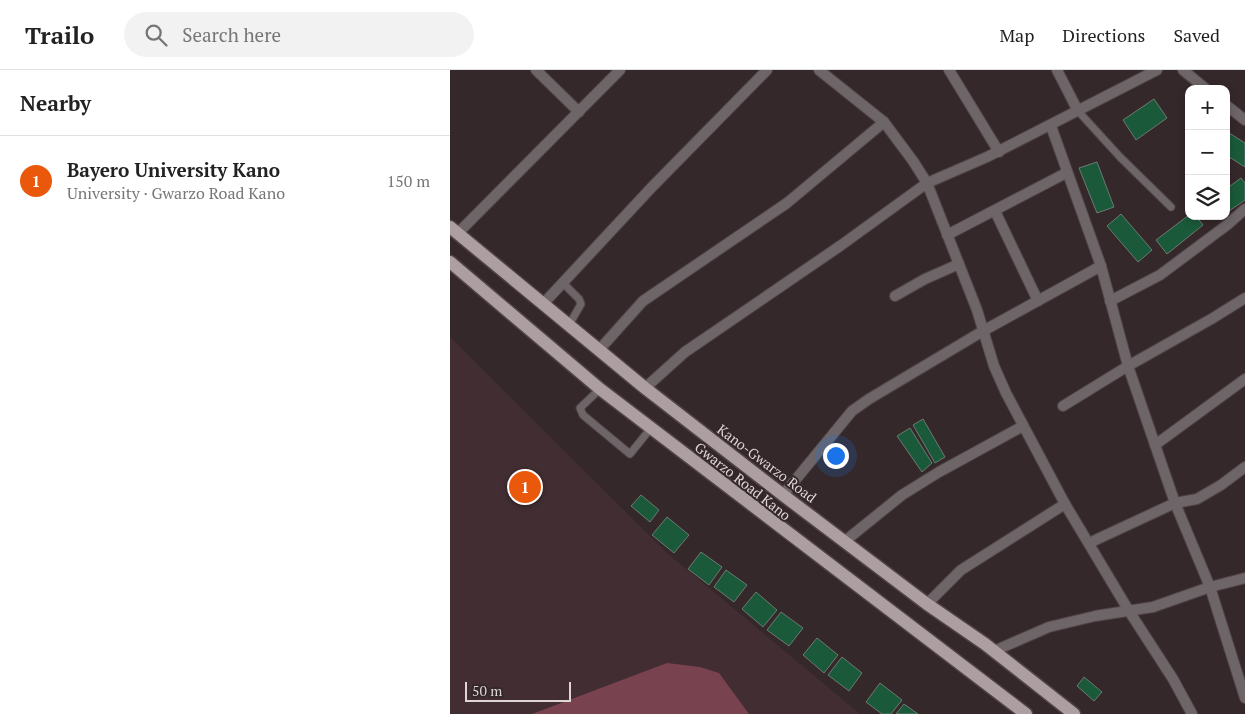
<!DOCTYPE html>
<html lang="en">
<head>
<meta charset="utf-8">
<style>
  :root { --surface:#fff; --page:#f2f2f2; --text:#222; --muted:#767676; --line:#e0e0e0; --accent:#ea580c }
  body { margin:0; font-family:"PT Serif",serif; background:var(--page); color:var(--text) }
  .controls { position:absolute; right:15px; top:15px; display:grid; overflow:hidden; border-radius:10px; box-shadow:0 2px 8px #0003 }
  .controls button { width:45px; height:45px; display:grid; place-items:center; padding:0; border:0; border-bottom:1px solid var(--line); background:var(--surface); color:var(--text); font:25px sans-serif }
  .scale { position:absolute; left:15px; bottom:12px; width:106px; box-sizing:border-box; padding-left:5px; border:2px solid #dfd5d7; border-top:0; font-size:14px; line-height:18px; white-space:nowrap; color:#dfd5d7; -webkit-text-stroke:4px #35282a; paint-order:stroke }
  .you { position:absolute; left:385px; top:385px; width:18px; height:18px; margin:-12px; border:4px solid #fff; border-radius:50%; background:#1a73e8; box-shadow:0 0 0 8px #1a73e833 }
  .badge { display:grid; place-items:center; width:32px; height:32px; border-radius:50%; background:var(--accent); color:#fff; font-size:16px; font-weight:700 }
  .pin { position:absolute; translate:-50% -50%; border:2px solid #fff; box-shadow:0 1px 5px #0006 }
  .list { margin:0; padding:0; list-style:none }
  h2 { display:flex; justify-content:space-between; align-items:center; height:65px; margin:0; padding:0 20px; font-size:21px }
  h2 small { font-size:16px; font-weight:400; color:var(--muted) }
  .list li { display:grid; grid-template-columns:32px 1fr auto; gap:15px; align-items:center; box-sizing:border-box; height:90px; padding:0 20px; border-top:1px solid var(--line) }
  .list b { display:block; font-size:19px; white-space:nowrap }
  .list p { margin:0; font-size:16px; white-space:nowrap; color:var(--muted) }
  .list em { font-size:16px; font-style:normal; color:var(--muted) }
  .icon { flex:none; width:28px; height:28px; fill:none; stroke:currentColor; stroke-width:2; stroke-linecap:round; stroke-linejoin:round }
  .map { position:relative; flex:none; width:795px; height:644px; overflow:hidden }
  header { display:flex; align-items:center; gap:30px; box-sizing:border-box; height:70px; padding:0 25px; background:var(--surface); border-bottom:1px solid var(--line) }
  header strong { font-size:24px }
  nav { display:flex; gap:28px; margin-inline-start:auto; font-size:18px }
  .search { width:350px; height:45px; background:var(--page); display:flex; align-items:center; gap:12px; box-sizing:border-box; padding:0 18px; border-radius:28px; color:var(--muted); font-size:19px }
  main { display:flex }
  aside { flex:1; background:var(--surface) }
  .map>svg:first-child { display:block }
  .built { fill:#422e32 }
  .green { fill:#78434f }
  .building { fill:#1a5a3a; stroke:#6c7a71 }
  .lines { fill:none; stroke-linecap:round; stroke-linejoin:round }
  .service-casing { stroke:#504446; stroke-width:9 }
  .minor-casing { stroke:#504446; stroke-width:12 }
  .primary-casing { stroke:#504446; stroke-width:15 }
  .service { stroke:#6d6567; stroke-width:7 }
  .minor { stroke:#6d6567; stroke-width:10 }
  .primary { stroke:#ad9ea1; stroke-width:12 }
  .labels { text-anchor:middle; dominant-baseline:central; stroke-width:4; stroke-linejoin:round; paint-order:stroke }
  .street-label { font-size:14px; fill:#dfd5d7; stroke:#35282a }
</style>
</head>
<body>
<header>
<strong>Trailo</strong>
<div class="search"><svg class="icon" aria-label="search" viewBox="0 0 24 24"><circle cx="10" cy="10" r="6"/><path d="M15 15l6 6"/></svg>Search here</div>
<nav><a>Map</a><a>Directions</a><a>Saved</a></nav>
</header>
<main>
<aside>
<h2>Nearby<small></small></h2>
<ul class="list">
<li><span class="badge">1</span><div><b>Bayero University Kano</b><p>University · Gwarzo Road Kano</p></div><em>150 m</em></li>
</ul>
</aside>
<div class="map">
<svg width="795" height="644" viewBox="0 0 795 644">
  <rect width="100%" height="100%" fill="#35282a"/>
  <!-- built -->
  <polygon class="built" points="0,267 216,482 410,644 0,644"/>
  <!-- green -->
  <polygon class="green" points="217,593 250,597 269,603 299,644 82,644"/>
  <!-- building -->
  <g class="building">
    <polygon points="704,29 717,48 686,70 673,50"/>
    <polygon points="776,61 795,73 795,97 776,85"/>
    <polygon points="647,92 664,137 647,143 629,98"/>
    <polygon points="791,108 795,113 795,130 776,143 776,119"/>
    <polygon points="671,144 702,180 688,192 657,156"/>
    <polygon points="739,145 739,146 746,146 753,155 717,184 706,170"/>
    <polygon points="473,349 495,387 485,393 463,355"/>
    <polygon points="460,358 482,393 472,402 447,366"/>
    <polygon points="191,425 209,440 200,452 181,436"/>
    <polygon points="217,447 239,465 224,483 202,465"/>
    <polygon points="251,482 272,497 259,515 238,499"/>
    <polygon points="276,500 297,515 284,532 264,517"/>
    <polygon points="306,522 327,540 313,557 292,539"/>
    <polygon points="331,542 353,558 339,576 317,560"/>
    <polygon points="367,568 388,585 374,603 353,585"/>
    <polygon points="392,587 412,603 399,621 378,605"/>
    <polygon points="634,607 652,622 644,631 627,616"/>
    <polygon points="430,613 452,630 441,644 432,644 416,632"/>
    <polygon points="454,634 468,644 446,644"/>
  </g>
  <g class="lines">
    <defs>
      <g id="service">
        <polyline points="628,41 670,87 721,137"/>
        <polyline points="112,212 129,229 131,234 119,255"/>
        <polyline points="150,319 130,338 133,345 180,384 201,358"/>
      </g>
      <g id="minor">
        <polyline points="86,0 129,42"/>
        <polyline points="369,0 434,52 463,91 477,113 527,240 544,296 556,323 615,434 679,541 723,609 742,644"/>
        <polyline points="499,0 549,82"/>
        <polyline points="607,0 628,41"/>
        <polyline points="733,0 756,19"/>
        <polyline points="776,35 795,50"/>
        <polyline points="601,56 651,196 678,296 725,433 760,517 795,628"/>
        <polyline points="545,141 588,231"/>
        <polyline points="8,163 170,0"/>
        <polyline points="497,165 616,103"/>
        <polyline points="445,226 475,209 509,194"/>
        <polyline points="660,231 710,205 777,155 795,139"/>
        <polyline points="93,234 202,117 317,0"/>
        <polyline points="149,280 193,231 337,133 434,52"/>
        <polyline points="195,318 235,282 390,176 477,113 537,87 707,0"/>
        <polyline points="613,336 678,296 763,248 795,228"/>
        <polyline points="705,375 795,309"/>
        <polyline points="333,425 402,341 419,329 533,261 651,196"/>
        <polyline points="395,471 452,425 489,402 573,356"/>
        <polyline points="639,473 725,433 747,429 771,415 795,397"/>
        <polyline points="477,534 511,500 615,434"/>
        <polyline points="544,581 599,557 645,546 703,537 760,517 795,508"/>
      </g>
      <g id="primary">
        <polyline points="0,157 195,318 333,425 477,534 535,574 624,644"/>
        <polyline points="0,192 150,319 576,644"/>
      </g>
    </defs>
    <!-- service casing -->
    <use href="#service" class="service-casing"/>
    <!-- minor casing -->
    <use href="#minor" class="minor-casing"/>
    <!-- primary casing -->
    <use href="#primary" class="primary-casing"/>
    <!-- service -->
    <use href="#service" class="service"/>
    <!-- minor -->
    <use href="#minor" class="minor"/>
    <!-- primary -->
    <use href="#primary" class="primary"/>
  </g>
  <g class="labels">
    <!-- street labels -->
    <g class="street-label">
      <text transform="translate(317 393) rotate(37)">Kano-Gwarzo Road</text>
      <text transform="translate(293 411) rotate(38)">Gwarzo Road Kano</text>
    </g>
  </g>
</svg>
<div class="controls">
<button>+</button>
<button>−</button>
<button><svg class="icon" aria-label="layers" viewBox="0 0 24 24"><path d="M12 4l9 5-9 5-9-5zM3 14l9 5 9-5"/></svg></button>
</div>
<div class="scale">50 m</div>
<div class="you"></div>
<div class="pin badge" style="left:75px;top:417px">1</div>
</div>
</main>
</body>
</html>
